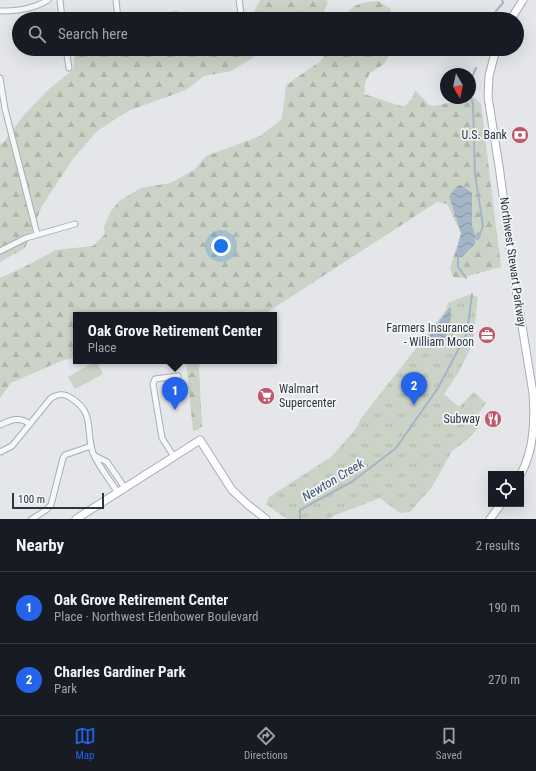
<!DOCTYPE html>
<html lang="en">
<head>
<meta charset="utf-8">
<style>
  :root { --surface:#171b24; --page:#20242c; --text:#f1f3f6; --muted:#9ea1a6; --line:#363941; --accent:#2563eb }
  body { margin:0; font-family:"Roboto Condensed",sans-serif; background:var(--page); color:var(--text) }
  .controls { position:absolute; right:12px; bottom:12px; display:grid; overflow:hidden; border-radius:0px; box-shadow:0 4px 16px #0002 }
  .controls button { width:36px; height:36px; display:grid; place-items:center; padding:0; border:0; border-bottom:1px solid var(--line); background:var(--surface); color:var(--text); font:20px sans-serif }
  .compass { position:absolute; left:440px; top:68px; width:36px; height:36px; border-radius:50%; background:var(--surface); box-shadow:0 4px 16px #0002; rotate:171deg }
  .scale { position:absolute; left:12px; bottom:10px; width:92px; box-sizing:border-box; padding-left:4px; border:2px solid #2d3540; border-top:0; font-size:11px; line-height:14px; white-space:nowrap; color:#2d3540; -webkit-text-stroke:3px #f3f5f8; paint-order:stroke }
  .you { position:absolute; left:221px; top:246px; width:14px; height:14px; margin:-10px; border:3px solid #fff; border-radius:50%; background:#1a73e8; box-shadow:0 0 0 6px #1a73e833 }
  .badge { display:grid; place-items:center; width:26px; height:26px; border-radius:50%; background:var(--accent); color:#fff; font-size:13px; font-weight:700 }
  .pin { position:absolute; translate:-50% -33px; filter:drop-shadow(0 1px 2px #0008) }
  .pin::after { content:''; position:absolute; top:21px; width:14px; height:12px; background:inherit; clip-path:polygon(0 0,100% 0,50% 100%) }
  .popup { position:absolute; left:73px; top:312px; width:204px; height:52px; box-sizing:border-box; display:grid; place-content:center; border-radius:0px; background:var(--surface); filter:drop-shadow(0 1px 3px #0005); font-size:13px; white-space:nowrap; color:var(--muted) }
  .popup b { font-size:15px; color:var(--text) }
  .popup::after { content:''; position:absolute; left:50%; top:100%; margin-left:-8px; border:8px solid transparent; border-top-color:var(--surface) }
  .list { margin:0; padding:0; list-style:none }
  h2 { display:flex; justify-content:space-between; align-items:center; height:52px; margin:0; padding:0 16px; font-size:17px }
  h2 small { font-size:13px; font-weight:400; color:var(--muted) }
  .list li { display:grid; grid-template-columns:26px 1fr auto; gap:12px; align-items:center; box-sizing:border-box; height:72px; padding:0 16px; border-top:1px solid var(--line) }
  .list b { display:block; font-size:15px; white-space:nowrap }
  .list p { margin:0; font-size:13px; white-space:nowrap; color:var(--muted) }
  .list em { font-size:13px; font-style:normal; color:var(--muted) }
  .icon { flex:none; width:22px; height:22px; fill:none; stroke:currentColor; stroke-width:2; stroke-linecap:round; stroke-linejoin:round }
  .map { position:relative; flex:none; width:536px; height:519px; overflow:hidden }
  .search { position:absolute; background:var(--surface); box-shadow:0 4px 16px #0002; left:12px; right:12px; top:12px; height:44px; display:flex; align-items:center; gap:10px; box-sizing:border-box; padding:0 14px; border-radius:22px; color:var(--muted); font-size:15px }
  .sheet { height:196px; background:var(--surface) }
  nav { display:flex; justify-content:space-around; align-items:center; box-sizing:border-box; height:56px; border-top:1px solid var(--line); background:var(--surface); font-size:11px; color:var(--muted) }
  nav a { display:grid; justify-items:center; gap:2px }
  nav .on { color:var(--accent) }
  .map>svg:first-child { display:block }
  .grass { fill:url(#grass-tufts) }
  .forest { fill:url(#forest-firs) }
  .garden { fill:#cad3c6 }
  .water { fill:url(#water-waves) }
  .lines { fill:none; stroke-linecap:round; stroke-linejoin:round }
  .stream { stroke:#a3b5c6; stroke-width:2 }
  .street-casing { stroke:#a9adb4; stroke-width:7 }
  .secondary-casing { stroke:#a9adb4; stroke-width:9 }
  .street { stroke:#f6f7f9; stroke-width:5 }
  .secondary { stroke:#fff; stroke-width:7 }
  .labels { text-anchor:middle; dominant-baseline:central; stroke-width:3.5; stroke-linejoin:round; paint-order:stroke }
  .poi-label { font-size:12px; fill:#2d3540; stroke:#f3f5f8; text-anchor:end }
  .street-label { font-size:12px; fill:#2d3540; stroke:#f3f5f8 }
  .water-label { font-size:13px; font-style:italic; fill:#3c5570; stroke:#f3f5f8 }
</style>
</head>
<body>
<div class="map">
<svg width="536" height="519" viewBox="0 0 536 519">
  <defs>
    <pattern id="grass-tufts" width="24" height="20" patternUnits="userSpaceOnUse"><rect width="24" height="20" fill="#cad3c6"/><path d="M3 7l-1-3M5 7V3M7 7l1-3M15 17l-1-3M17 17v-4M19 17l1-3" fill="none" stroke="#aeb6ab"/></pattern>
    <pattern id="forest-firs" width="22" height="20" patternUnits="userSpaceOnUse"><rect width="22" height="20" fill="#cad3c6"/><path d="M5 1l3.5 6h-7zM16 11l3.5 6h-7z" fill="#aeb6ab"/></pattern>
    <pattern id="water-waves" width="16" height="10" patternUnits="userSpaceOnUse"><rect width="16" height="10" fill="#a3b5c6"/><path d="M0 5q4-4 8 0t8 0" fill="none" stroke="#8594a2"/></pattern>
  </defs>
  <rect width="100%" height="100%" fill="#e4e6ea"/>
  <!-- grass -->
  <polygon class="grass" points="468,295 478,297 472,346 457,375 444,394 459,407 474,392 486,403 477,416 478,428 467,440 452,451 432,487 410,512 400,513 380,498 333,516 330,519 287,519 266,504 269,497 331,457 354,431 362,417 446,310 448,303"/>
  <!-- forest -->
  <g class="forest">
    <polygon points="260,0 326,0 328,2 321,19 250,19"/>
    <path d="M378 1 391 9 390 19H344C350 4 363 2 378 1Z"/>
    <polygon points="176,10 190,16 192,19 163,19 168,13"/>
    <polygon points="74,49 267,49 231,71 204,76 186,90 128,111 97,131 72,160 42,206 25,248 0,262 0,144 3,143 23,116 49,89 74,69"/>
    <path d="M328 49H361V52C371 48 381 47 390 53L384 64 370 73 365 83 364 94 404 107 413 97 415 90 429 105 434 106 474 97 481 104 501 267 461 278 453 277 450 268 461 233 447 204 437 202 263 315H76V357L61 361 11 383 0 398V278L20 269 56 250 93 246 105 234 104 227 111 211 119 201 141 188 170 183 194 170 206 156 260 136 282 119 286 85 321 61Z"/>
    <polygon points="186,361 201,361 199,367 202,426 198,430 193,431"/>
  </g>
  <!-- garden -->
  <polygon class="garden" points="96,361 103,374 75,389 68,377"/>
  <!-- water -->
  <g class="water">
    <polygon points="461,185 472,193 472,225 475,235 475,244 462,257 455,257 461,233 449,196 457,186"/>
    <polygon points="450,307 451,308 450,330 444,338 421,349 421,346"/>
  </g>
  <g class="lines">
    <!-- stream -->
    <g class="stream">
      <polyline points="493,19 496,11 503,3 502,0"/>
      <polyline points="481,52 482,49"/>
      <polyline points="470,81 476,68"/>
      <polyline points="470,93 473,105 475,174 483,226 478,239 474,238"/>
      <polyline points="458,256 458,267 466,278"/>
      <polyline points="300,519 300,510 353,481 396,448 438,388 467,333 472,294"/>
    </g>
    <defs>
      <g id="street">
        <polyline points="60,0 62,19"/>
        <polyline points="116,0 118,19"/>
        <polyline points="239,0 242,19"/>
        <path d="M0 11C18 11 33 9 48 0"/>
        <polyline points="66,49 69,68"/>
        <polyline points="0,78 5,109 37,234"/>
        <polyline points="0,251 26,238 75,224"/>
        <path d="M0 425C11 420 19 416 30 424"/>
        <path d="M0 452 12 446 51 398C58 394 64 393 71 398 96 413 85 432 93 453 99 467 110 480 118 493"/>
        <polyline points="95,456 107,462 125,488"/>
        <polyline points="174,457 162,438 153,384 155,379 178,376"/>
        <polyline points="32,519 46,510 51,505 63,458 65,455 91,446"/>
      </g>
      <g id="secondary">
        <polyline points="511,19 523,0"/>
        <path d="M496 49 489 76 488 97 499 166 514 277 533 393C535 421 534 449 521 474"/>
        <polyline points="76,519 200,440 232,490 247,504 266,519"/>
        <polyline points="490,519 501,504"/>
      </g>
    </defs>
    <!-- street casing -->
    <use href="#street" class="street-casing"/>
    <!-- secondary casing -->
    <use href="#secondary" class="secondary-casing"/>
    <!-- street -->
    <use href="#street" class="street"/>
    <!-- secondary -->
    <use href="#secondary" class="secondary"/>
  </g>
  <!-- icons -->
  <defs>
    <symbol id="bank-disc" viewBox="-11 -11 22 22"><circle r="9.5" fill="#c0586c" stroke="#f3f5f8"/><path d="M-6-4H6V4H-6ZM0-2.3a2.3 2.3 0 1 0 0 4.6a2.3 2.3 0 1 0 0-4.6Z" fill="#fff"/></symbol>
    <symbol id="office-disc" viewBox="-11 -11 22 22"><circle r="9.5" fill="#c0586c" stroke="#f3f5f8"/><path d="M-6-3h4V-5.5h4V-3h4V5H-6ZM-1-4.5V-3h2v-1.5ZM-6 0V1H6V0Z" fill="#fff"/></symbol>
    <symbol id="supermarket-disc" viewBox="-11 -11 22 22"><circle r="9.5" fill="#c0586c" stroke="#f3f5f8"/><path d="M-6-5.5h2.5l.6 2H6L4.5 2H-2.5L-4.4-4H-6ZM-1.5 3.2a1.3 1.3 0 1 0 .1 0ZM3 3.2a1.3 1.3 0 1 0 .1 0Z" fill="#fff"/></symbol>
    <symbol id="restaurant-disc" viewBox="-11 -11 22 22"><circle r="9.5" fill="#c0586c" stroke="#f3f5f8"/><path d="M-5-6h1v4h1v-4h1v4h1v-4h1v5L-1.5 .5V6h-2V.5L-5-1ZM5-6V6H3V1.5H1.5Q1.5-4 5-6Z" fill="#fff"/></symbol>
  </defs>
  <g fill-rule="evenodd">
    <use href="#bank-disc" x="510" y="125" width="20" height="20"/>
    <use href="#office-disc" x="477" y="325" width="20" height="20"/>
    <use href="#supermarket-disc" x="256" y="386" width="20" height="20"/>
    <use href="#restaurant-disc" x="483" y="409" width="20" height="20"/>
  </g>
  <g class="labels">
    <!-- poi labels -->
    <g class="poi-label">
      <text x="507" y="135">U.S. Bank</text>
      <text x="474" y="328">Farmers Insurance<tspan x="474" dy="14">- William Moon</tspan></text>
      <text x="279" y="389" text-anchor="start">Walmart<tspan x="279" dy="14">Supercenter</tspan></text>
      <text x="480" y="419">Subway</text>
    </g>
    <!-- street labels -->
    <g class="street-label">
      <text transform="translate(513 262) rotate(82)">Northwest Stewart Parkway</text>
    </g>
    <!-- water labels -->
    <g class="water-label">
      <text transform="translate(333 480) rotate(-31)">Newton Creek</text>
    </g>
  </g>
</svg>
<div class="controls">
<button><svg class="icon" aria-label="locate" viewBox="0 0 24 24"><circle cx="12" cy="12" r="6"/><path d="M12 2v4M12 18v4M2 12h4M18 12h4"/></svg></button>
</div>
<svg class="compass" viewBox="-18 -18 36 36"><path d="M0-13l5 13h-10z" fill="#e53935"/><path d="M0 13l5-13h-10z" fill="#9ea1a6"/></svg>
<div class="scale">100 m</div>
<div class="you"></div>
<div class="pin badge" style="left:175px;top:410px">1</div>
<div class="popup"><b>Oak Grove Retirement Center</b>Place</div>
<div class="pin badge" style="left:414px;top:405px">2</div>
<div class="search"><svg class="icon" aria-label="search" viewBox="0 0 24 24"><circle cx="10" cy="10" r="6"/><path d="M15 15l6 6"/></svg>Search here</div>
</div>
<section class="sheet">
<h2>Nearby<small>2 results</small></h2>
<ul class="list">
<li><span class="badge">1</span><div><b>Oak Grove Retirement Center</b><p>Place · Northwest Edenbower Boulevard</p></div><em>190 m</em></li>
<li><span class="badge">2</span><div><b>Charles Gardiner Park</b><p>Park</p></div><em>270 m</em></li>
</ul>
</section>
<nav>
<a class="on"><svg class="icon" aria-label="map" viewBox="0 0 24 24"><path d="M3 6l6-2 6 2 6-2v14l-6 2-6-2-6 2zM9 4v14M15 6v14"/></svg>Map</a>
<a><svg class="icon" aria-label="directions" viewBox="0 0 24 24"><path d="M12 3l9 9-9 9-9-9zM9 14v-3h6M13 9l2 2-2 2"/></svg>Directions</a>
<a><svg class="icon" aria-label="saved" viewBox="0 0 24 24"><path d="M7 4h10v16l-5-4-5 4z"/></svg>Saved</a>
</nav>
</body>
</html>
